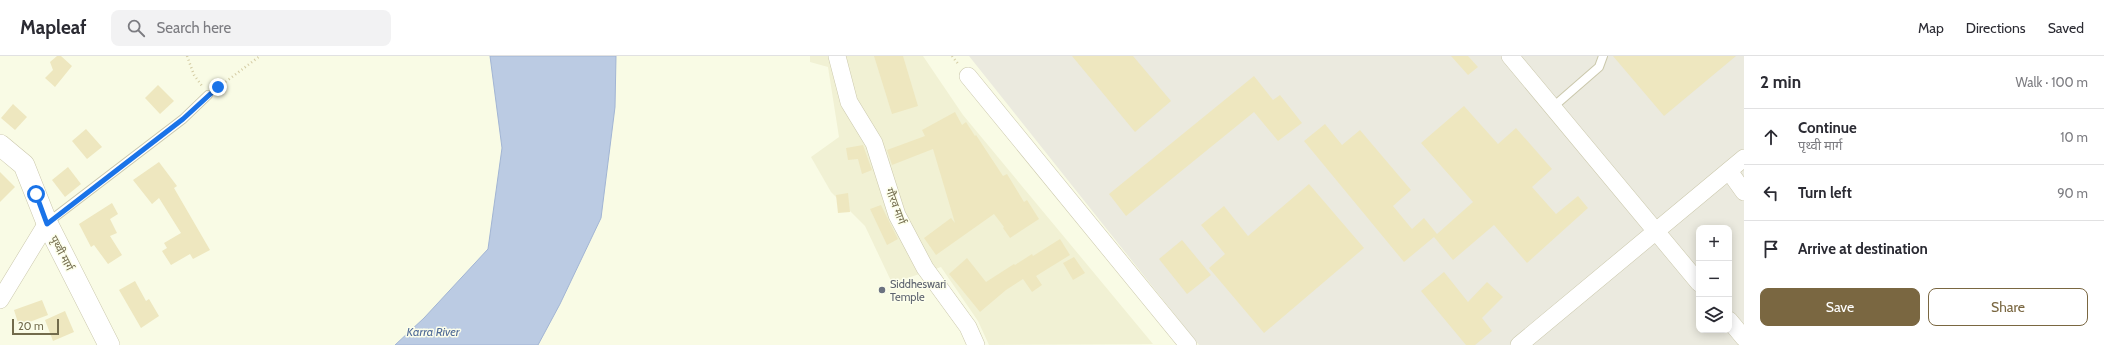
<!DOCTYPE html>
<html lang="en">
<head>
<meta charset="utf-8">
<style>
  :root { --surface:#fff; --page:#f2f2f3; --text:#2b2b33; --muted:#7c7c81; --line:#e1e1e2; --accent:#7a6741 }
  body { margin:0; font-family:Cabin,"Noto Sans Devanagari",sans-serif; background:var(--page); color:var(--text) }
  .controls { position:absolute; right:12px; bottom:12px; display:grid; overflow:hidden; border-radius:8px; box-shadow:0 2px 10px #0003 }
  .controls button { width:36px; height:36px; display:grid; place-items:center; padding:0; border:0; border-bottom:1px solid var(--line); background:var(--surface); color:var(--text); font:20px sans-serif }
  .scale { position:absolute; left:12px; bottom:10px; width:47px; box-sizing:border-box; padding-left:4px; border:2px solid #726b4c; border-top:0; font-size:11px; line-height:14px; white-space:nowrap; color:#726b4c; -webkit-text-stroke:3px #fcfeeb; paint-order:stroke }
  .stop { position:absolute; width:12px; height:12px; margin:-9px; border:3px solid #1a73e8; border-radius:50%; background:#fff }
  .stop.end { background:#1a73e8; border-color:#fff; box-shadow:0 1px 4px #0008 }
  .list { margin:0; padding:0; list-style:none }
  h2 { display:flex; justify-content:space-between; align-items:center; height:52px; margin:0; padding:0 16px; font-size:17px }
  h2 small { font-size:13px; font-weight:400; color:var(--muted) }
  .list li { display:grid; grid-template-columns:26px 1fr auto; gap:12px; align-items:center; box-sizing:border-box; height:56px; padding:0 16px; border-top:1px solid var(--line) }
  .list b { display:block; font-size:15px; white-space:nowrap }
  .list p { margin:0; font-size:13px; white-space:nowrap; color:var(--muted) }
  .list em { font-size:13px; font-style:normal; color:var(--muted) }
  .actions { display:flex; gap:8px; padding:12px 16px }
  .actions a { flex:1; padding:9px 0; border:1px solid var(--accent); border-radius:8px; text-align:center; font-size:14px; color:var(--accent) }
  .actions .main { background:var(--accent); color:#fff }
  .icon { flex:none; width:22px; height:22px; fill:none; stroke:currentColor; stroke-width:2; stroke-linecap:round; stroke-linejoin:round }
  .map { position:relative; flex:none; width:1744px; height:289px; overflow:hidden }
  header { display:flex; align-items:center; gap:24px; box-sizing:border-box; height:56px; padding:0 20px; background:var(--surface); border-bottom:1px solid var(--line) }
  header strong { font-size:19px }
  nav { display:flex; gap:22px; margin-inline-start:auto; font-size:14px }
  .search { width:280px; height:36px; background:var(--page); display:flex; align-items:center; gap:10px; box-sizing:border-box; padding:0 14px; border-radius:8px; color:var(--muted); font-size:15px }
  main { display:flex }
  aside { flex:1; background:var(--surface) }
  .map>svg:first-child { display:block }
  .residential { fill:#f1f1d4 }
  .industrial { fill:#ebeadf; fill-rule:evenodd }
  .water { fill:#bbcbe3; stroke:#a2b5d4 }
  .building { fill:#eee7bf }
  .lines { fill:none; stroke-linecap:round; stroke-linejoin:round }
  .service-casing { stroke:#cbc8ac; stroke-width:10 }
  .minor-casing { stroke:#cbc8ac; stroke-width:18 }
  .tertiary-casing { stroke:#cbc8ac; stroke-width:22 }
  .path { stroke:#d3cba2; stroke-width:2.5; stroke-dasharray:1 3; stroke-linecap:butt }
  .service { stroke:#fff; stroke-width:8 }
  .minor { stroke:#fff; stroke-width:17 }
  .tertiary { stroke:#fff; stroke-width:21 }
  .route { stroke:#1a73e8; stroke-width:5 }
  .worship-dot { fill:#6b7280; stroke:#fcfeeb; stroke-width:1.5 }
  .labels { text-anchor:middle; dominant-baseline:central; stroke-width:3; stroke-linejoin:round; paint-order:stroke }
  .street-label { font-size:11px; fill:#726b4c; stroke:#fcfeeb }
  .worship-label { font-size:11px; fill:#5b616d; stroke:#fcfeeb; text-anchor:start }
  .water-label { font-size:12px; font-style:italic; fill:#516c97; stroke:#fcfeeb }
</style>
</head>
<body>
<header>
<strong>Mapleaf</strong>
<div class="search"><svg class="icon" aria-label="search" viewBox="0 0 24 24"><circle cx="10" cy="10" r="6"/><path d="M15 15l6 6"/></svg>Search here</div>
<nav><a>Map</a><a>Directions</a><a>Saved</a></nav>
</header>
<main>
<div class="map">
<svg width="1744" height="289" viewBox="0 0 1744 289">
  <rect width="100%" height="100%" fill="#f9fbe5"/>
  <!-- residential -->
  <polygon class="residential" points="810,0 923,0 963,59 1153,288 989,289 978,265 941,211 892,227 865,170 831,136 811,101 839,81 828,11 810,6"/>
  <!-- industrial -->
  <path class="industrial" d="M969 0H1744V289H1199ZM1699 172H1729V274H1699Z"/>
  <!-- water -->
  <polygon class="water" points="490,0 616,0 615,51 601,162 560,248 538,289 395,289 424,262 488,193 502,92"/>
  <!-- building -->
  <g class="building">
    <polygon points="57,0 61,0 72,10 55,31 45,22 53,14 50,6"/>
    <polygon points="874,0 903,0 918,50 892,58"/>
    <polygon points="1072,0 1133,0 1171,45 1135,76"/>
    <polygon points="1451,0 1468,0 1478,11 1468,19"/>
    <polygon points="1613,0 1736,0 1664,60"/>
    <polygon points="1254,20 1273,44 1280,39 1302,67 1278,85 1254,56 1126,160 1109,138"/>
    <polygon points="158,29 174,45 160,58 145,42"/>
    <polygon points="13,48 27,61 15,74 1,62"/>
    <polygon points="1464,50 1498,88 1516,72 1552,113 1532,131 1556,158 1578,140 1588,152 1527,207 1494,169 1453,204 1434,181 1404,206 1304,85 1325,68 1342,89 1360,74 1411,134 1393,150 1412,173 1424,162 1437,178 1473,146 1421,87"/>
    <polygon points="955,56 962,69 966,66 975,80 976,79 1003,120 1007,118 1024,146 1027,144 1039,163 1010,182 1003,172 1004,171 994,158 936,199 924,182 951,162 955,167 933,93 892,109 887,94 925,80 922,74"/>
    <polygon points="86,73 102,91 87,103 72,85"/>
    <polygon points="863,89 872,114 862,118 858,103 848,104 846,92"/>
    <polygon points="159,106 177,130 174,132 210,194 193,203 190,198 171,209 162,195 167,192 164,187 181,177 159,142 152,148 133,124"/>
    <polygon points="68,111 81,128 65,141 52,124"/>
    <polygon points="0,116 15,131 0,146"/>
    <polygon points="1309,128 1364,192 1264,277 1209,212 1225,198 1201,169 1224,150 1248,180"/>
    <polygon points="848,137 850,156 838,157 836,139"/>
    <polygon points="112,147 118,158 110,163 117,177 110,180 122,199 108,208 94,189 91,191 79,168"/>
    <polygon points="881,149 898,183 887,189 870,153"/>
    <polygon points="1060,183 1070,199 1036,220 1042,229 1032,236 1023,223 1006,234 980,256 949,218 967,202 986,226 1014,208 1015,209 1032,198 1033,200"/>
    <polygon points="1182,184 1211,219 1187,238 1159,203"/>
    <polygon points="1074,201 1085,217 1073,224 1063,207"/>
    <polygon points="1444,216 1468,246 1487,226 1503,241 1482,262 1492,275 1475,289 1466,289 1421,235"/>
    <polygon points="135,225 146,245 149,243 159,260 141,272 119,234"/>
    <polygon points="42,244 48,259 19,270 14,254"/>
    <polygon points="65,255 74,276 53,285 45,264"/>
  </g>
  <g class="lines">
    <defs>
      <g id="service">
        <polyline points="1553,51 1599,11 1603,0"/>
        <polyline points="47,167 183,63 208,39"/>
      </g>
      <g id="minor">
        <polyline points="837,0 849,46 874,87 897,159 925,212 968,271 976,289"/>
        <polyline points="1510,0 1699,227"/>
        <polyline points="968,20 1188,289"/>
        <polyline points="1729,115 1744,136"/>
        <polyline points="0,244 47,167"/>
        <polyline points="1729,264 1744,282"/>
        <polyline points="1519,289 1744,102"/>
      </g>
      <polyline id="tertiary" points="0,89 24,109 47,167 109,289"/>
    </defs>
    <!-- service casing -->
    <use href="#service" class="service-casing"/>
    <!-- minor casing -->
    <use href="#minor" class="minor-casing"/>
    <!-- tertiary casing -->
    <use href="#tertiary" class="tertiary-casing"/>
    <!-- path -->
    <g class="path">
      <polyline points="187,0 194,19 202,30"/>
      <polyline points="952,0 959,9"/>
      <polyline points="216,33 260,0"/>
    </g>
    <!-- service -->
    <use href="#service" class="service"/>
    <!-- minor -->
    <use href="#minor" class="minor"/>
    <!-- tertiary -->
    <use href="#tertiary" class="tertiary"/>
  </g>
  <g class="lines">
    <!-- route -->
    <polyline class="route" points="36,138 47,168 183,63 218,31"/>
  </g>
  <!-- markers -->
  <circle class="worship-dot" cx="882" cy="234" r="4"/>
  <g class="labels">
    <!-- street labels -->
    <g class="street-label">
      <text transform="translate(896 150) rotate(69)">गौरव मार्ग</text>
      <text transform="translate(62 197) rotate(62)">पृथ्वी मार्ग</text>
    </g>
    <!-- worship labels -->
    <g class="worship-label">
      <text x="890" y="228">Siddheswari<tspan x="890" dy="13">Temple</tspan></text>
    </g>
    <!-- water labels -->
    <g class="water-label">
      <text x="433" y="275">Karra River</text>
    </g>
  </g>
</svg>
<div class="controls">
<button>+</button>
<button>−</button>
<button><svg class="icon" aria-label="layers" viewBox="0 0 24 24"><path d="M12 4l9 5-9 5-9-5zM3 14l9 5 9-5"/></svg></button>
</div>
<div class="scale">20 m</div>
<div class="stop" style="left:36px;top:138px"></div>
<div class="stop end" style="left:218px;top:31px"></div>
</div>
<aside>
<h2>2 min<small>Walk · 100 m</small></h2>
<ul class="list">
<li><svg class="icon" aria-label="ahead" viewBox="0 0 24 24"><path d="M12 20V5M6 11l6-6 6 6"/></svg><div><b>Continue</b><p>पृथ्वी मार्ग</p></div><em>10 m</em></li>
<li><svg class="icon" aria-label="left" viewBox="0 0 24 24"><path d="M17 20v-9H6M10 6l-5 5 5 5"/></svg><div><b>Turn left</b></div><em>90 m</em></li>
<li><svg class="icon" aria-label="arrive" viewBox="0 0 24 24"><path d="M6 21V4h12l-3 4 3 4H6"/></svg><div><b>Arrive at destination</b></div></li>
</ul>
<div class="actions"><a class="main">Save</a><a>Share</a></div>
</aside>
</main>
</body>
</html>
